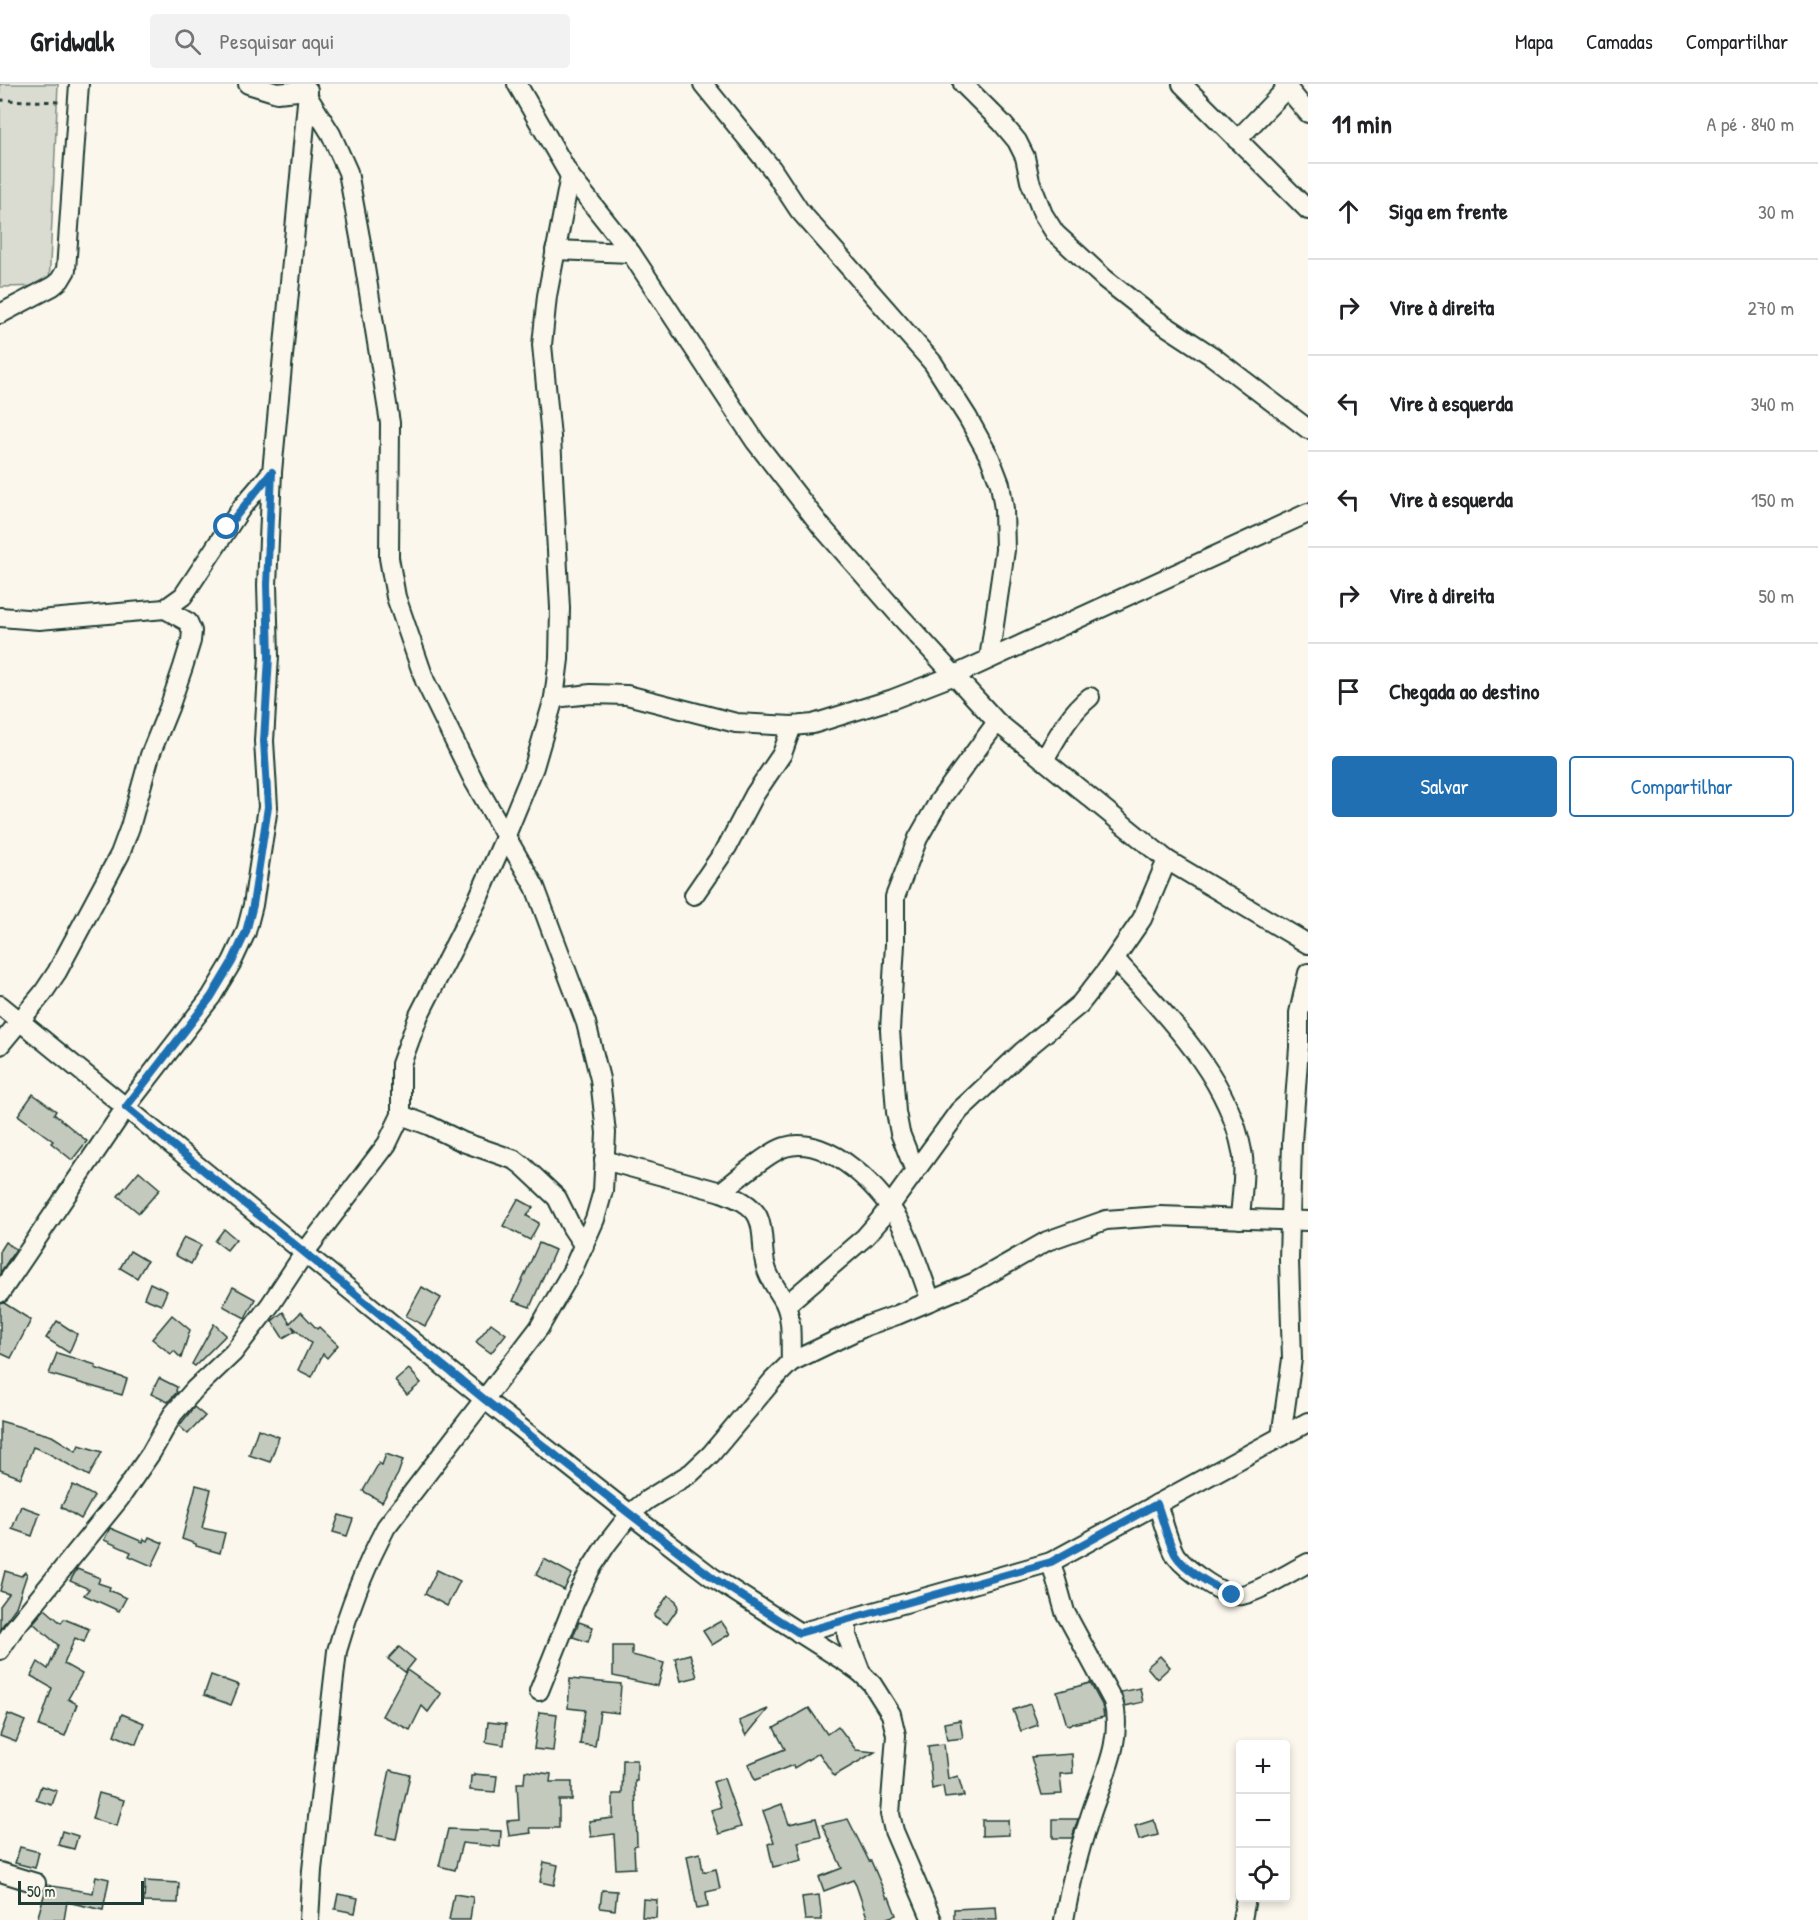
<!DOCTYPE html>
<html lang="pt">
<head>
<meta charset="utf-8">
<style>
  :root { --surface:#fff; --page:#f2f2f2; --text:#202124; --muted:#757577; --line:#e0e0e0; --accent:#1f6fb2 }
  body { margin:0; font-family:"Patrick Hand",sans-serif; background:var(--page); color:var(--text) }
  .controls { position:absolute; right:18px; bottom:18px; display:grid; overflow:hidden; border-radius:6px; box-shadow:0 3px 9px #0003 }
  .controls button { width:54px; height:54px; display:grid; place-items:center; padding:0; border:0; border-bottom:2px solid var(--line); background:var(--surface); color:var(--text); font:30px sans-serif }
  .scale { position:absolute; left:18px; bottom:15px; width:126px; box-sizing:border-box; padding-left:6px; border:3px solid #1f3d34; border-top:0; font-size:16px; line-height:21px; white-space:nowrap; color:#1f3d34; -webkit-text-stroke:4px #fbf7ec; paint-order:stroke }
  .stop { position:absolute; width:18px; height:18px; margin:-14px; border:4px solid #1f6fb2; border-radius:50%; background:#fff }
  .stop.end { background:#1f6fb2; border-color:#fff; box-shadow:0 2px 6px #0008 }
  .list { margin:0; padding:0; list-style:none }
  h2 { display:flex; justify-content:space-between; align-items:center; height:78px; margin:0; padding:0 24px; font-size:26px }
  h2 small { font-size:20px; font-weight:400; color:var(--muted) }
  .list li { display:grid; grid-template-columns:39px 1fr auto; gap:18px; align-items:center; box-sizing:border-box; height:96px; padding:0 24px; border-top:2px solid var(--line) }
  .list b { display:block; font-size:22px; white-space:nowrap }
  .list em { font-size:20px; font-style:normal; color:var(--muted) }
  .actions { display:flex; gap:12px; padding:18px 24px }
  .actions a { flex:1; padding:14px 0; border:2px solid var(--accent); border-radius:6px; text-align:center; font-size:21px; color:var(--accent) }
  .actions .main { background:var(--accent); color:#fff }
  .icon { flex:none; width:33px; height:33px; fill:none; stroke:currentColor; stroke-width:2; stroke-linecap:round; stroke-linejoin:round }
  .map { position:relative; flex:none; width:1308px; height:1836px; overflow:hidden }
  header { display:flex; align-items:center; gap:36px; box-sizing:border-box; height:84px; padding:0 30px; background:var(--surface); border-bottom:2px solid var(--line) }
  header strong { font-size:28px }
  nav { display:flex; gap:33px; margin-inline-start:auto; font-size:21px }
  .search { width:420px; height:54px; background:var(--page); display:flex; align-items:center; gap:15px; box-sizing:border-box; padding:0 21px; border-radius:6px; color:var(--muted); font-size:22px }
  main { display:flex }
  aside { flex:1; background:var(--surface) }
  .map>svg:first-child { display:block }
  .green { fill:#dbdcd1; stroke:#7d8c82; stroke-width:1.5 }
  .building { fill:#c4c9be; stroke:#1f3d34; stroke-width:1.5 }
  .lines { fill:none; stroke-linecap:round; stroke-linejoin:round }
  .minor-casing { stroke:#1f3d34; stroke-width:22 }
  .path { stroke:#1f3d34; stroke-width:3; stroke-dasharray:4.5 4.5; stroke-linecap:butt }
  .minor { stroke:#fbf7ec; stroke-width:18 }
  .route { stroke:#1f6fb2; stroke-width:8 }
</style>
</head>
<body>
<header>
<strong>Gridwalk</strong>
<div class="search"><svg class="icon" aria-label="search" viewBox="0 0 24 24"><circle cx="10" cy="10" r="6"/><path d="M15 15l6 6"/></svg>Pesquisar aqui</div>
<nav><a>Mapa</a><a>Camadas</a><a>Compartilhar</a></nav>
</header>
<main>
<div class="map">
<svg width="1308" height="1836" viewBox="0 0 1308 1836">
  <rect width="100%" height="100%" fill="#fbf7ec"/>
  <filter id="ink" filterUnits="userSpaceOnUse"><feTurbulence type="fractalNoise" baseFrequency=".0167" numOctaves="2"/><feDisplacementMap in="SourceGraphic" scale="12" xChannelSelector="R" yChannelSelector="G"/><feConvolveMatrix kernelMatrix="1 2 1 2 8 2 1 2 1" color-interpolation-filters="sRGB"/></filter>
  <g filter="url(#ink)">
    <!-- green -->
    <polygon class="green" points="0,0 58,0 49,202 0,203"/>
    <!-- building -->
    <g class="building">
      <polygon points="33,1010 56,1027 54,1030 87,1057 72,1076 51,1059 53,1057 18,1031"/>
      <polygon points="139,1087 160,1105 139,1129 118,1112"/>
      <polygon points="518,1115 533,1123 527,1132 539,1139 530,1156 503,1142"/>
      <polygon points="224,1145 236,1155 227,1166 215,1157"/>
      <polygon points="184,1153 201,1161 191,1180 175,1171"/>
      <polygon points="5,1158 16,1165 0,1189 0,1166"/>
      <polygon points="539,1159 555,1166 530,1223 513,1217"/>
      <polygon points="130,1167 147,1177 137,1194 120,1184"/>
      <polygon points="150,1199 167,1207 161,1221 144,1214"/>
      <polygon points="233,1203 255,1215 245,1234 223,1222"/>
      <polygon points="422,1203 441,1214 425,1242 406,1232"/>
      <polygon points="4,1219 31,1236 11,1274 0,1269 0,1220"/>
      <polygon points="283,1228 290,1239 301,1228 317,1245 319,1243 338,1261 327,1274 323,1270 312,1293 298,1286 311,1259 292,1242 295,1247 283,1254 272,1237"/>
      <polygon points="172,1231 190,1246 181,1274 174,1267 171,1270 152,1255"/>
      <polygon points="57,1237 77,1250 69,1269 46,1254"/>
      <polygon points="491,1239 506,1250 491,1269 476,1258"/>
      <polygon points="214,1240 226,1251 195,1282 192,1280"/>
      <polygon points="57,1269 96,1281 95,1284 127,1295 122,1311 49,1290"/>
      <polygon points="409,1285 421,1299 407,1311 395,1297"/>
      <polygon points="159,1294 177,1303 176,1307 177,1308 168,1318 151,1310"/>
      <polygon points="194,1323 205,1332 188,1350 179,1342"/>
      <polygon points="0,1337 52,1352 76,1367 79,1361 102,1368 89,1392 46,1368 33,1363 21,1394 0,1386"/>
      <polygon points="258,1345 279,1353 270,1378 249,1371"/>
      <polygon points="386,1370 403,1376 398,1390 382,1418 363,1407 379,1379 382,1381"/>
      <polygon points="73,1401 94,1412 81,1435 61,1423"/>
      <polygon points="196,1401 211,1405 202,1444 225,1449 220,1469 196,1462 196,1460 182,1455"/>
      <polygon points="21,1422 40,1429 32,1452 12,1445"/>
      <polygon points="339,1431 353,1435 347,1452 333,1448"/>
      <polygon points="110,1444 143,1458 144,1455 147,1457 149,1453 163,1459 152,1482 129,1472 131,1468 104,1456"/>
      <polygon points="544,1475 572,1490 564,1506 536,1491"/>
      <polygon points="77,1485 100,1494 98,1499 110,1503 109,1506 126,1514 119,1527 84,1511 89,1505 70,1497"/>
      <polygon points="437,1486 460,1497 447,1522 425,1510"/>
      <polygon points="5,1487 21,1492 25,1488 27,1490 16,1523 0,1545 0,1522 9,1510 0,1507"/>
      <polygon points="668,1511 676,1517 678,1524 667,1540 654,1532"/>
      <polygon points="45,1525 61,1539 64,1535 89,1545 84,1558 75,1554 64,1580 82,1590 68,1615 77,1620 65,1652 39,1642 52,1604 31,1592 38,1578 48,1585 58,1561 33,1539"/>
      <polygon points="721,1537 730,1550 712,1561 703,1547"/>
      <polygon points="579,1538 593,1543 588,1558 573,1553"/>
      <polygon points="613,1562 632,1562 632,1571 664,1579 658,1602 613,1592"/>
      <polygon points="399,1563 415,1576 407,1586 441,1610 428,1628 422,1622 410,1646 382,1632 407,1586 405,1588 388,1575"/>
      <polygon points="690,1570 697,1593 681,1597 675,1574"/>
      <polygon points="1160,1572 1170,1583 1157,1595 1147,1583"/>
      <polygon points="211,1591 239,1601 231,1621 204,1611"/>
      <polygon points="570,1595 621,1600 619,1629 600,1627 595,1662 580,1660 585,1626 568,1624"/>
      <polygon points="1090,1599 1102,1621 1104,1633 1067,1641 1057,1608"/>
      <polygon points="1140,1604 1143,1618 1125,1622 1121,1608"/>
      <polygon points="1030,1620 1038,1641 1021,1647 1013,1626"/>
      <polygon points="809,1624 827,1650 838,1642 856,1666 875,1668 834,1692 819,1669 794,1684 793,1681 755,1696 748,1680 785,1665 774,1644"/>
      <polygon points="768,1625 746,1652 739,1637"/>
      <polygon points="539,1628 557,1630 553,1667 534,1665"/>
      <polygon points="8,1630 25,1637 16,1658 0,1652"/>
      <polygon points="122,1630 144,1639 136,1660 114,1651"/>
      <polygon points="960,1636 963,1654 947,1656 944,1639"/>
      <polygon points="488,1638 506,1640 504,1661 486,1658"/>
      <polygon points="944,1660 948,1695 958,1692 964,1712 945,1714 943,1702 932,1705 928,1662"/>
      <polygon points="1072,1670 1073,1689 1060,1690 1062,1710 1042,1711 1031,1673"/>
      <polygon points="623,1676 637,1676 637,1697 635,1697 637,1761 634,1762 635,1784 616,1785 614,1750 591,1753 589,1737 613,1734 613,1710 622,1710"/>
      <polygon points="390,1686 410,1691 396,1755 376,1751"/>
      <polygon points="525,1687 551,1690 550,1698 572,1698 572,1716 559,1716 559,1744 530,1744 531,1749 509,1752 507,1737 519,1736 517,1699 524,1699"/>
      <polygon points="474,1690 497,1692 495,1708 470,1706 471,1692 474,1692"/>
      <polygon points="724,1694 741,1743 719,1750 711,1726 721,1723 713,1698"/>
      <polygon points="41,1702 57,1707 52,1721 36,1716"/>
      <polygon points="99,1709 124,1716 117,1742 92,1735"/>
      <polygon points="782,1720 789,1740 816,1734 821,1753 798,1758 802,1776 773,1783 768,1760 774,1758 763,1727"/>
      <polygon points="848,1735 869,1777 871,1777 887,1814 889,1813 896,1831 881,1836 868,1836 856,1801 853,1796 824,1807 819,1793 842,1784 822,1741"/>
      <polygon points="1053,1735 1078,1735 1072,1754 1053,1754"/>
      <polygon points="982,1736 1008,1736 1009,1751 982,1752"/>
      <polygon points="1154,1736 1158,1751 1139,1756 1135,1742"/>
      <polygon points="448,1745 501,1747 500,1763 462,1759 455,1786 439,1782"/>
      <polygon points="62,1747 78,1752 74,1765 58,1761"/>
      <polygon points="20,1763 39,1768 35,1784 15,1779"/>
      <polygon points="700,1769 703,1788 716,1785 720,1805 706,1808 708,1823 697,1825 687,1772"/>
      <polygon points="544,1778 558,1781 554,1801 540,1798"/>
      <polygon points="96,1792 109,1795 103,1826 67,1818 64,1836 37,1836 47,1801 93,1809"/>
      <polygon points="145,1797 179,1799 178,1819 144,1818"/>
      <polygon points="602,1806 617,1807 615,1826 600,1824"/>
      <polygon points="338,1810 358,1814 355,1829 335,1825"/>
      <polygon points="454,1810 473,1813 470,1836 449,1836"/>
      <polygon points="819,1811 822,1836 805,1836 802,1813"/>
      <polygon points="643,1815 657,1816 656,1834 642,1833"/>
      <polygon points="996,1823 997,1836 954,1836 954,1825"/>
    </g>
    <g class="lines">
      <defs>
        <g id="minor">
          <polyline points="248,0 277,9 308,6"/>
          <polyline points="517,0 570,92 631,169 755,357 821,442 899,531 997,638 1167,776 1308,860"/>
          <polyline points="703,0 772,85 799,126 933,279 968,334 990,374 1000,400 1004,425 1005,466 989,575"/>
          <polyline points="963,0 1002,39 1017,57 1025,73 1030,97 1043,130 1055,149 1105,195 1157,236 1212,272 1308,345"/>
          <polyline points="1182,0 1308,126"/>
          <polyline points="1284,0 1308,29"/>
          <path d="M308 13 331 50 348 88 361 159 390 339 389 474 396 513 425 597 474 697 535 803 586 939 600 995 606 1049 603 1107 595 1135 572 1187 539 1244 386 1443C365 1483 349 1524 337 1567L312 1786 309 1836"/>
          <polyline points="1237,56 1287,4"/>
          <polyline points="555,166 631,169"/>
          <polyline points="0,230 53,202 60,196 66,186 79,0"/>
          <polyline points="165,525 183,512 242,423 272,388"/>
          <polyline points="0,533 39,536 165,525 188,538 192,547 191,557 183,583 169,624 150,671 130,743 120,770 57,888 43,909 0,961"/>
          <polyline points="554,614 591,610 627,611 736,639 792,642 813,640 893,615 955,591 1308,429"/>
          <path d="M1044 676C1058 652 1068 631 1090 613"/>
          <polyline points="694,811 727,763 755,710 782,670 792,642"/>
          <path d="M1115 875C1165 931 1228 991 1242 1067 1246 1085 1241 1116 1240 1135"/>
          <polyline points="0,921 484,1315 630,1430 712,1493 847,1579 861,1589 872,1600 891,1630 896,1651 890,1730 894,1747 932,1836"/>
          <polyline points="401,1031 428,1041 463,1058 515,1076 523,1082 557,1114 572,1144 584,1162"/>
          <path d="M604 1076 721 1108C734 1113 751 1119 758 1133 765 1148 761 1167 766 1183 769 1196 779 1207 785 1219 793 1237 790 1260 791 1278"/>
          <polyline points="915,1087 900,1049 896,1028 890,946 895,860 895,813 918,754 939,717 997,638"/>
          <path d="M721 1108C735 1097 770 1067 785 1063 829 1050 885 1107 903 1144 914 1166 922 1193 931 1217"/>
          <polyline points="0,1209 126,1023 211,913 232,878 246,848 253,821 268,723 264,657 269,572 267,501 272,388 308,8"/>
          <polyline points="786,1221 865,1153 879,1137 959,1027 1022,968 1080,920 1106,887 1142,835 1167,776"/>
          <polyline points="1281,1353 1292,1275 1289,1176 1292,1058 1299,963 1299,929 1308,889"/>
          <path d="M1157 1420C1162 1433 1169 1462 1176 1472 1186 1485 1225 1515 1242 1511 1261 1507 1290 1488 1308 1479"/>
          <path d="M1051 1478 1065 1528 1113 1617C1124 1657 1102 1695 1090 1733 1079 1766 1070 1801 1064 1836"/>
          <polyline points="847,1536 847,1552 861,1589"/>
          <polyline points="799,1549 1051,1478 1308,1338"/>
          <polyline points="0,1566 13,1546 120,1414 151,1369 173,1330 195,1305 233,1269 270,1221 305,1168 387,1060 401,1031 401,980 419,931 477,817 506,751 534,683 554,614 559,575 560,524 551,353 542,261 547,212 570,92"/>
          <polyline points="539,1607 575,1517 590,1486 606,1461 630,1430 647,1416 691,1389 711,1370 773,1296 791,1278 866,1242 897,1231 973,1199 1047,1157 1106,1136 1160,1132 1308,1137"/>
          <polyline points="0,1788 36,1799"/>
          <polyline points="1242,1836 1246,1814"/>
        </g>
      </defs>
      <!-- minor casing -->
      <use href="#minor" class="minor-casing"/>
      <!-- path -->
      <polyline class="path" points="0,16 61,18"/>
      <!-- minor -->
      <use href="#minor" class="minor"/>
    </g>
  </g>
  <g class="lines" filter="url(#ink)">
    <!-- route -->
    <path class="route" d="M227 443 272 388 267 501 269 573 264 657 268 723 253 821 246 848 232 878 211 913 126 1023 484 1315 630 1430 712 1493 799 1549 1051 1478 1157 1420C1163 1436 1167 1455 1175 1470 1184 1486 1215 1503 1232 1511"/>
  </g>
</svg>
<div class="controls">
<button>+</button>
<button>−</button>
<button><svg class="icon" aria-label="locate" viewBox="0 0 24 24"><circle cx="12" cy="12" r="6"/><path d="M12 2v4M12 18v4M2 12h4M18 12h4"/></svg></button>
</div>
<div class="scale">50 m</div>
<div class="stop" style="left:227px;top:443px"></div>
<div class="stop end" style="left:1232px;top:1511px"></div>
</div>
<aside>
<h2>11 min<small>A pé · 840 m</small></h2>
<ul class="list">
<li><svg class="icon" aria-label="ahead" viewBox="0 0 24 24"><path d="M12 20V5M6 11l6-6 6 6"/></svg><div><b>Siga em frente</b></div><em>30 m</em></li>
<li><svg class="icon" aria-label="right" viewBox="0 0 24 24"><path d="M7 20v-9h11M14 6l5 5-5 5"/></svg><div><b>Vire à direita</b></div><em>270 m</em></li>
<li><svg class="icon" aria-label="left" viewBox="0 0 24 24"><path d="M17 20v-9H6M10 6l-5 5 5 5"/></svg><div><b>Vire à esquerda</b></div><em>340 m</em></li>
<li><svg class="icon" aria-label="left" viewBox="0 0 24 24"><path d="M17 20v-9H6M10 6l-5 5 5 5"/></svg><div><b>Vire à esquerda</b></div><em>150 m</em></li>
<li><svg class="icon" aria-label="right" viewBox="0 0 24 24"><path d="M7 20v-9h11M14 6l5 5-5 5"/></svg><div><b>Vire à direita</b></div><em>50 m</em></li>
<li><svg class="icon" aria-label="arrive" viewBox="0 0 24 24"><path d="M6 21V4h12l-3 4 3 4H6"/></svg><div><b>Chegada ao destino</b></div></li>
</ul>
<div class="actions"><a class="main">Salvar</a><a>Compartilhar</a></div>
</aside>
</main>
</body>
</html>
